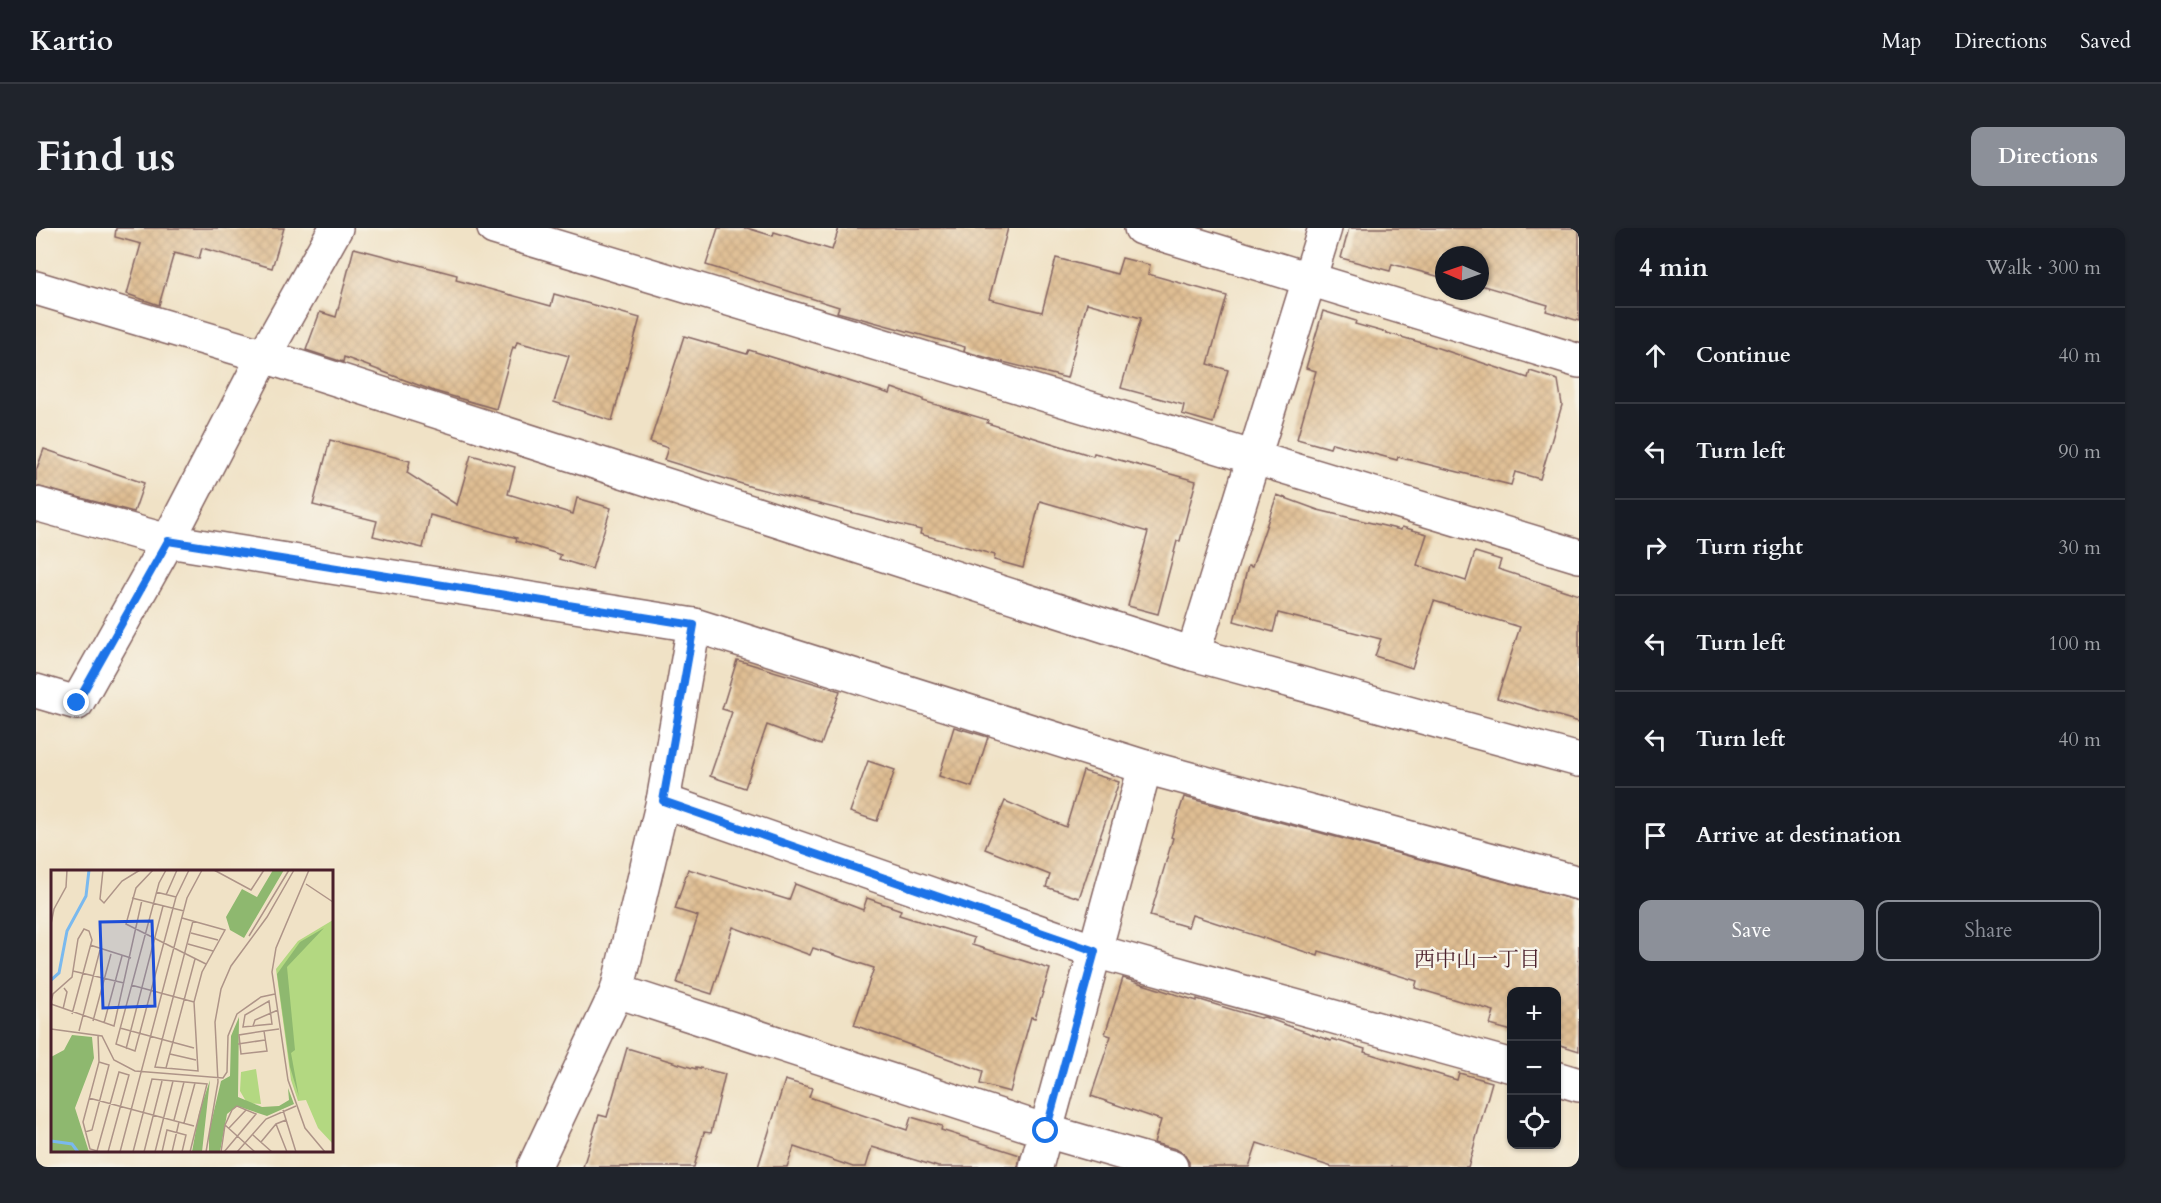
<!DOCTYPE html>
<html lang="en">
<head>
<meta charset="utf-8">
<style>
  :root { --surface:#171b24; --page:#20242c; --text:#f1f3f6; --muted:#9ea1a6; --line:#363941; --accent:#8c9099 }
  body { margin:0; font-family:Cardo,"Noto Serif JP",serif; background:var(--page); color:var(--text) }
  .controls { position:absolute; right:18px; bottom:18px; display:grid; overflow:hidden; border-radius:12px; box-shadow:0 2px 4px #0004 }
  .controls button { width:54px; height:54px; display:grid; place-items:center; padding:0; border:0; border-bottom:2px solid var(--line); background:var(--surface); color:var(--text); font:30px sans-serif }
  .compass { position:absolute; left:1399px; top:18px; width:54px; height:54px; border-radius:50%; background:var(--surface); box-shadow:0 2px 4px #0004; rotate:272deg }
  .stop { position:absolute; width:18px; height:18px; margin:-14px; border:4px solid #1a73e8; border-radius:50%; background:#fff }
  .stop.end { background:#1a73e8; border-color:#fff; box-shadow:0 2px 6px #0008 }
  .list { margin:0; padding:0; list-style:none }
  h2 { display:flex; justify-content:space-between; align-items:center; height:78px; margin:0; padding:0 24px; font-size:26px }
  h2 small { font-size:20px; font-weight:400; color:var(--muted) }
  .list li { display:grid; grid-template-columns:39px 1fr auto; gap:18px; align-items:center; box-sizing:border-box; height:96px; padding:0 24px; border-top:2px solid var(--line) }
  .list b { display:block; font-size:22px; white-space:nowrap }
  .list em { font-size:20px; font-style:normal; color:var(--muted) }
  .actions { display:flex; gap:12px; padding:18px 24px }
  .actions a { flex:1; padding:14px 0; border:2px solid var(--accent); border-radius:12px; text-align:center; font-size:21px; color:var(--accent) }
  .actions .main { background:var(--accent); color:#fff }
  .icon { flex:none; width:33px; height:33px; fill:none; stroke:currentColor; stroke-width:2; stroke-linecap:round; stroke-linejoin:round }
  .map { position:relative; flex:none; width:1543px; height:939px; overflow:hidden; border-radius:12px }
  header { display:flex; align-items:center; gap:36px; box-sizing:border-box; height:84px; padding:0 30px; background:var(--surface); border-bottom:2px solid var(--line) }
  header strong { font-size:28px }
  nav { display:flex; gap:33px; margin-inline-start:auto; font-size:21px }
  .intro { display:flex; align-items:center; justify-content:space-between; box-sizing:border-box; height:144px; padding:0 36px }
  h1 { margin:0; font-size:42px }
  .button { padding:15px 27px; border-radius:12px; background:var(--accent); color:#fff; font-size:21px; font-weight:700 }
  main { display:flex; gap:36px; padding:0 36px }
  aside { flex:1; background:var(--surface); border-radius:12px; box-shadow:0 2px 4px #0004 }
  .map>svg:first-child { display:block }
  .building { fill:url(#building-cross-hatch) }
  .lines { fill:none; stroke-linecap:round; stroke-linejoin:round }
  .minor-casing { stroke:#846361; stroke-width:36 }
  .minor { stroke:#fff; stroke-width:33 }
  .route { stroke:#1a73e8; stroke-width:8 }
  .labels { text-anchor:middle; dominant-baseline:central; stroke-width:5; stroke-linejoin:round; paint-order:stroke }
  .neighbourhood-label { font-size:21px; fill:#4a1f2b; stroke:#f7f3e8 }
  .inset-river { fill:none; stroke:#7ab9ee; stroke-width:3 }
  .inset-road { fill:none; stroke:#ae9488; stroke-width:1.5 }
  .view { fill:#1d4ed8; fill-opacity:0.15; stroke:#1d4ed8; stroke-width:3 }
  .inset-edge { fill:none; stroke:#4a1f2b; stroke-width:3 }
</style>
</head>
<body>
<header>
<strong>Kartio</strong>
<nav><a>Map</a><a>Directions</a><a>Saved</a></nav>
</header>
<div class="intro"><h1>Find us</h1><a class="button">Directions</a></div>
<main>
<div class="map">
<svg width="1543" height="939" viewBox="0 0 1543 939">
  <defs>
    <pattern id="building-cross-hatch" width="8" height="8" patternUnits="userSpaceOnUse" patternTransform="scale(1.5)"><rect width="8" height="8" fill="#dfbe93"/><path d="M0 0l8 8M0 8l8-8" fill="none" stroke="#c1a37f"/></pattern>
  </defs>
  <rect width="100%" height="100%" fill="#f7f3e8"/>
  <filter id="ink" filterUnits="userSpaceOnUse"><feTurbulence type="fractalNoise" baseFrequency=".0167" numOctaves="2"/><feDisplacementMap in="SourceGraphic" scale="12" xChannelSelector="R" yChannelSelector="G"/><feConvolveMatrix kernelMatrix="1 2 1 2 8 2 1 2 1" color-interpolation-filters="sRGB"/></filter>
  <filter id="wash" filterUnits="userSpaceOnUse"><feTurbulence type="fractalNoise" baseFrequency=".008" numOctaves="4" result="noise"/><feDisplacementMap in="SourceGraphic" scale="24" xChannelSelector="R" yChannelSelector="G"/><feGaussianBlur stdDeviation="1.35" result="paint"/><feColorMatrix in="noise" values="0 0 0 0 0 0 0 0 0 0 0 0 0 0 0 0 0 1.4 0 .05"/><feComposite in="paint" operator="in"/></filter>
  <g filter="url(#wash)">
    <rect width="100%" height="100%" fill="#f0e2c6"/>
    <g id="blocks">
      <!-- building -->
      <g class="building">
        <polygon points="80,0 248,0 236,40 166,20 163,31 138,25 123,77 91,66 105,16 79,9"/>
        <polygon points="682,0 711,0 737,8 738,4 796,22 803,0 972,0 953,71 1006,84 1020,30 1081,46 1086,30 1114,37 1112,46 1191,68 1172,136 1192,142 1177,195 1146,186 1148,177 1085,160 1105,90 1051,75 1031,150 959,132 928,123 929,119 801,84 803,79 670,37"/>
        <polygon points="1313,0 1543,0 1543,93 1510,83 1512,77 1444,57 1444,27 1408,27 1408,50 1356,36 1354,43 1305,30"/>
        <polygon points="318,20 421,47 420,52 515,78 518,66 604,90 576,193 518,174 533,128 481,114 479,120 477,119 460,181 398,163 308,129 307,134 270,122 284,84 300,89"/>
        <polygon points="1287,83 1320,93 1319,96 1390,116 1492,150 1494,143 1522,152 1526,177 1504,251 1479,244 1475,257 1362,229 1361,232 1296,215 1294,220 1261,211 1280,143 1270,140"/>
        <polygon points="648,108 711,126 713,122 854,166 856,160 887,171 887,173 952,192 951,195 1057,228 1058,225 1160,253 1144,313 1141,313 1122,386 1092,378 1112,304 1004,273 987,340 958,332 959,327 884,306 885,302 716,259 628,232 632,220 614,214"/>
        <polygon points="294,212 374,233 371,245 421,277 435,227 479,239 472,266 537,286 541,270 575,280 556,341 523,331 525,327 480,313 481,310 394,287 387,320 337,308 341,293 277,277"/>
        <polygon points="8,221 108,255 98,284 0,258 0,243"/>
        <polygon points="1241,267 1282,282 1365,302 1366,299 1391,306 1381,337 1430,353 1439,324 1465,332 1462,341 1543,367 1543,494 1461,470 1484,399 1398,373 1376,440 1339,428 1345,411 1242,385 1237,404 1198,393 1212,338 1216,339"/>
        <polygon points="701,432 804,463 785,517 731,497 709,560 674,548 696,484 686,481"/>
        <polygon points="918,499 952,509 936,559 903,548"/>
        <polygon points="832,533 859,542 841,593 814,584"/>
        <polygon points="1047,543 1083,554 1043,670 1010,659 1014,647 949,621 969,573 1030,599"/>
        <polygon points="1148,569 1543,673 1543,823 1521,816 1521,764 1476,764 1476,803 1454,797 1458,783 1379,760 1381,753 1283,723 1282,728 1156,687 1152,699 1114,688 1137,610 1135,609"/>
        <polygon points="652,641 753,672 759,656 827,682 831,670 865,682 863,687 938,710 936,717 1014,741 999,790 995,789 974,864 944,856 947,843 818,797 838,740 777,720 774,727 697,699 676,766 641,755 662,688 639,681"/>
        <polygon points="1087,750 1161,773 1161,771 1224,790 1228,789 1295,813 1296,811 1329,821 1328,824 1421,852 1423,845 1456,854 1432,939 1296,939 1221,915 1213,939 1153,939 1153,934 1148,926 1140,921 1118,915 1125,892 1055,868 1075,808 1069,806"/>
        <polygon points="591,820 660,841 660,839 689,846 675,905 668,904 658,939 547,939 563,887 571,889"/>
        <polygon points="749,852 776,860 773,869 871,902 875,889 906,898 905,902 984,927 982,939 902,939 836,919 830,939 817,939 758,919 751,939 722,939"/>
      </g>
    </g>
  </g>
  <g filter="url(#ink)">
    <use href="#blocks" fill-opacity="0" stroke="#846361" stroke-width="1.5"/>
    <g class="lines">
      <defs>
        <g id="minor">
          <polyline points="458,0 1543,328"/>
          <polyline points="1105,0 1543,133"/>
          <polyline points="0,60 228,128 1157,426 1543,532"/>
          <polyline points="0,276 132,313 658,397 1109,539 1543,655"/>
          <polyline points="1157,426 1289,0"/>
          <polyline points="0,463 41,475 132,313 228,128 300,0"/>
          <polyline points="627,573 1059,723 1476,838"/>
          <polyline points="581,763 1010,903 1135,939"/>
          <polyline points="1520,850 1543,857"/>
          <polyline points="498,939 581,763 627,573 658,397"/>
          <polyline points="1000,939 1109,539"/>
        </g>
      </defs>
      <!-- minor casing -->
      <use href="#minor" class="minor-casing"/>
      <!-- minor -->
      <use href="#minor" class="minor"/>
    </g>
  </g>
  <g class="lines" filter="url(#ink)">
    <!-- route -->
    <polyline class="route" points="41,475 132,313 658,397 627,573 1059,723 1010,903"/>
  </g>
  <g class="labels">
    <!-- neighbourhood labels -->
    <g class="neighbourhood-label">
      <text x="1441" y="731">西中山一丁目</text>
    </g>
  </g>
  <!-- overview -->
  <g transform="translate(15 642)">
    <rect width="282" height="282" fill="#f0e2c6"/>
    <path d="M282 50V274L267 258 255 230 247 231 240 210 225 99 247 71ZM205 199 210 234 196 233 189 221 190 202Z" fill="#b3d881"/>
    <path d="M222 0H233L193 68 179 60 175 47 191 19 206 27ZM273 58 236 97 244 180 240 183 248 227 239 197 226 104 249 72ZM188 147 187 227 211 237 228 236 238 230 237 218 243 234 216 246 186 236 176 244 169 282H158V262L170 211 179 206 180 166ZM21 165 41 167 43 188 24 238 38 282H0V187L13 180ZM159 210 151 282H141L148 243Z" fill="#8eb86f"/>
    <path class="inset-river" d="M0 110 8 103 16 61 35 26 38 0M0 271 21 274 27 282"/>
    <path class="inset-road" d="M52 0 49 29 53 33 71 11 89 0M102 0 85 18 75 54 155 94M115 0 108 13 65 174 84 181 125 27 138 0M163 0 200 20 213 0M258 0 225 78 221 102 237 210 254 258 274 282M255 14 282 32M105 22 125 27M115 25 126 0M81 28 133 41M131 48 174 60 151 102 143 132 147 201 104 197 142 51M0 54 3 39 15 17 16 0M140 63 167 70M198 66 238 0M137 74 162 81M39 75 80 88M22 101 73 113M80 115 143 132M218 131 221 154 192 157 194 145ZM0 132 2 124 21 107 27 69 33 59 38 61 41 70 21 144M0 134 63 156 91 30M12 139 16 122 13 118M42 151 60 84M53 153 71 86M202 156 204 150 227 140M69 158 143 178M0 159 51 166 63 190 84 201 172 208 176 202 177 166 186 144 210 127 224 124M28 161 49 80M213 161 216 181 190 184 188 165 213 161 228 159M47 165 48 192 32 252 39 279 50 282M187 174 214 170M75 179 112 36M119 184 145 190M115 198 144 89M38 228 143 256M232 240 245 282M123 250 133 212M133 253 144 213M225 254 236 282M174 255 204 282M178 258 195 240M34 262 41 260 58 195 48 192M202 265 221 282M210 272 225 254 235 250M46 281 68 202 78 205 57 282M69 282 136 28 151 0M82 282 101 209 156 214 139 282M93 282 111 211M104 282 122 211M111 282 116 260 135 265 131 282M121 282 128 252M155 282 167 212 164 152 170 119 180 96 216 47 243 0M170 282 174 255 181 240 186 236 205 244 173 282M186 282 215 249 245 236"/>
    <path class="view" d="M101 51 104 136 52 138 49 52Z"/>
    <rect width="282" height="282" class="inset-edge"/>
  </g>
</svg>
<div class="controls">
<button>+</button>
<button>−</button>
<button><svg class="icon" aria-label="locate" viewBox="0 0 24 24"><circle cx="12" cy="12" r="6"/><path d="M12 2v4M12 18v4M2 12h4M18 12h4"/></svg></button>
</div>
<svg class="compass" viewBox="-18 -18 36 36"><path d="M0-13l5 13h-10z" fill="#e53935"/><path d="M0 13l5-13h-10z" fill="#9ea1a6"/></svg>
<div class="stop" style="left:1010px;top:903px"></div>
<div class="stop end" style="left:41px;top:475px"></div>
</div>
<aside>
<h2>4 min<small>Walk · 300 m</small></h2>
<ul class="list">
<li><svg class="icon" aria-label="ahead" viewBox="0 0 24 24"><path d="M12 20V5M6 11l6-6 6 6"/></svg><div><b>Continue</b></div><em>40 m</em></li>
<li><svg class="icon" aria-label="left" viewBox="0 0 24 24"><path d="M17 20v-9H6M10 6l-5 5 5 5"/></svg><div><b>Turn left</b></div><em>90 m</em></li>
<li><svg class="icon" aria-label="right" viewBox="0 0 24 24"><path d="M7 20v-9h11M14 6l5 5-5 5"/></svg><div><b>Turn right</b></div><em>30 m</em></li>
<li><svg class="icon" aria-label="left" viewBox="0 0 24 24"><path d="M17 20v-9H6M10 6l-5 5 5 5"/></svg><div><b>Turn left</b></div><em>100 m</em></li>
<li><svg class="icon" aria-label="left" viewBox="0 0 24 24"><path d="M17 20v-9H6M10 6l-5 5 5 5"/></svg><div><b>Turn left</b></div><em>40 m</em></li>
<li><svg class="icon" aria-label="arrive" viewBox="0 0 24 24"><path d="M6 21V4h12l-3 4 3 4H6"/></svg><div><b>Arrive at destination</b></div></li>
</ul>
<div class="actions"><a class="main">Save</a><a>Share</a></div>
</aside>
</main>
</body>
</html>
